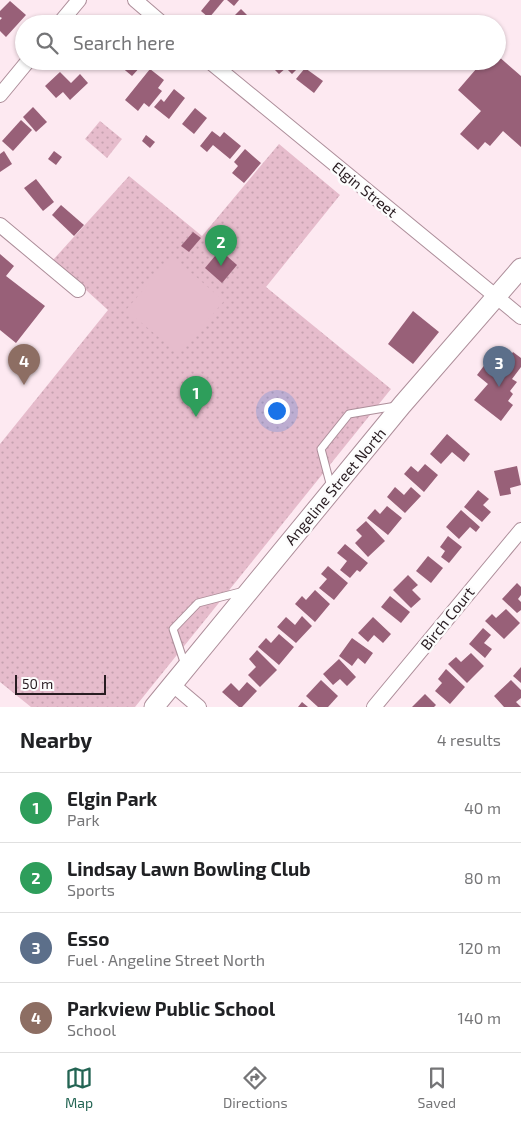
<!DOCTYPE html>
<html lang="en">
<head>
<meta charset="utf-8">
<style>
  :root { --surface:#fff; --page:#f2f2f2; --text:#202124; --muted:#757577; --line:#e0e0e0; --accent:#236453 }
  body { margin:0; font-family:"Exo 2",sans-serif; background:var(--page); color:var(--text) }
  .scale { position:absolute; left:15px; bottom:12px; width:91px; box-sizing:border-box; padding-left:5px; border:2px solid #281c21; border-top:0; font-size:14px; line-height:18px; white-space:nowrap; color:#281c21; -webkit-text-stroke:4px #fcfcfc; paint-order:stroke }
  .you { position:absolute; left:276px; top:410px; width:18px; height:18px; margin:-12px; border:4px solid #fff; border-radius:50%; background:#1a73e8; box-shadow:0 0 0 8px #1a73e833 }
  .badge { display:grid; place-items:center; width:32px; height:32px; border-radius:50%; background:var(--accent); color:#fff; font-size:16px; font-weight:700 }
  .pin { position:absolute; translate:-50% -41px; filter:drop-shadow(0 1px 2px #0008) }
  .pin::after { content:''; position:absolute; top:26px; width:18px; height:15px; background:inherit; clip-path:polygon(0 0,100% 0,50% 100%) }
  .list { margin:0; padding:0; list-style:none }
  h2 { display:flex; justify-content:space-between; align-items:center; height:65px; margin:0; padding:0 20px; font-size:21px }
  h2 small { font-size:16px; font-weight:400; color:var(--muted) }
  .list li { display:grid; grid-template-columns:32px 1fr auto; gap:15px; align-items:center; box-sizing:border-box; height:70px; padding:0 20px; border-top:1px solid var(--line) }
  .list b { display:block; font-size:19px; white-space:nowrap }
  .list p { margin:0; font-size:16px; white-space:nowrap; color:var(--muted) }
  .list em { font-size:16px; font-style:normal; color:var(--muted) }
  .icon { flex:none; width:28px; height:28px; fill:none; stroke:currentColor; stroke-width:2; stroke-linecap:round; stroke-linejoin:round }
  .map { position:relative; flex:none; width:521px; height:707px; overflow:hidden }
  .search { position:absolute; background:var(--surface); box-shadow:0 1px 4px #0004; left:15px; right:15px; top:15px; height:55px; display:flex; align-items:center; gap:12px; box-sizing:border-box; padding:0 18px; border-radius:28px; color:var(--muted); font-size:19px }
  .sheet { height:345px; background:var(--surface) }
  nav { display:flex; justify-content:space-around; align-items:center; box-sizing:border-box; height:70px; border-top:1px solid var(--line); background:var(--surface); font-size:14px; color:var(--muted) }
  nav a { display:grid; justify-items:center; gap:2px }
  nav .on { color:var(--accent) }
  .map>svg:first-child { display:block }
  .green { fill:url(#green-dots) }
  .pitch { fill:#e6bccc }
  .building { fill:#986078 }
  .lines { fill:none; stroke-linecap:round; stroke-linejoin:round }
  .lane-casing { stroke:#ad8e9a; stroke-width:9 }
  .street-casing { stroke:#ad8e9a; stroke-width:16 }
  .secondary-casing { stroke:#ad8e9a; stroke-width:21 }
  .lane { stroke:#fff; stroke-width:7 }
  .street { stroke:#fff; stroke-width:14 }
  .secondary { stroke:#fff; stroke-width:19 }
  .labels { text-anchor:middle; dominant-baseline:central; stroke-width:5; stroke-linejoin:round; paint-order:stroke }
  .street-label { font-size:15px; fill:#281c21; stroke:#fcfcfc }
</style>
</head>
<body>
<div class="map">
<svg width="521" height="707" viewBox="0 0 521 707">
  <defs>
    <pattern id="green-dots" width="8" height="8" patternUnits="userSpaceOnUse" patternTransform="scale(1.25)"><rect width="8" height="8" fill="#e6bccc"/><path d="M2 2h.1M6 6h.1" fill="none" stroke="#c5a1af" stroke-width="1.8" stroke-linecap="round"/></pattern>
  </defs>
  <rect width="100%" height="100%" fill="#fde9f1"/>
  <!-- green -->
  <g class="green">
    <polygon points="100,121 122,139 107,158 85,139"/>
    <polygon points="279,144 340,195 266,287 391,389 135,707 31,707 0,682 0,444 108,310 53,260 129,176 202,236"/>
  </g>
  <!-- pitch -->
  <polygon class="pitch" points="172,256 224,301 179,354 126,310"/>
  <!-- building -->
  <g class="building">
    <polygon points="210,0 224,0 209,18 201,11"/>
    <polygon points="227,0 239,0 234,6"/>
    <polygon points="10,1 26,15 6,37 0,31 0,20 2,18 0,17 0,11"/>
    <polygon points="241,9 253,21 250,24 226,24"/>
    <polygon points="497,55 521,76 521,147 503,131 490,146 485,142 478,150 460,134 481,111 458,90 483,61 497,61"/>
    <polygon points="114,61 138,61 142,65 132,76"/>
    <polygon points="270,61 302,61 303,63 292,74 286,68 279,74 268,63"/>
    <polygon points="305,68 323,81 314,93 296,79"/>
    <polygon points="150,69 164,80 158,88 162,91 149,107 144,103 138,111 125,100"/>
    <polygon points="60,72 71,83 80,74 88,83 70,100 63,92 56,98 45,86"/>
    <polygon points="174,89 185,98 169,119 154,107 161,99 164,102"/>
    <polygon points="33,107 47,122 36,132 23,117"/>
    <polygon points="195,108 207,118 194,134 182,124"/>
    <polygon points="21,120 32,130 13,151 2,141"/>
    <polygon points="212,131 220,137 224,132 241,146 230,159 213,145 207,152 200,146"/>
    <polygon points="146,135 155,142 150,148 142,141"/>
    <polygon points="245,149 261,163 244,183 232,173 238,166 234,162"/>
    <polygon points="4,151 12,164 0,172 0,154"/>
    <polygon points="54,151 62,157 56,165 48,159"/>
    <polygon points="36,179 54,202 43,211 24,188"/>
    <polygon points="61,205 84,225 74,236 52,215"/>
    <polygon points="193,232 201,238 189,252 181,246"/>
    <polygon points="220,250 237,265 222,283 205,268"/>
    <polygon points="0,254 14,266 6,276 45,306 16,343 0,330"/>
    <polygon points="413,311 439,332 413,364 388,344"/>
    <polygon points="513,352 521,358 521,367 512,379 517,382 510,391 513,394 508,401 513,405 501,421 474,400 488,384 477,375 489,359 501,368"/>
    <polygon points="447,434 470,454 464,462 452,452 441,464 430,454"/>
    <polygon points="425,464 438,475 424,492 404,474 411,466 418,472"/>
    <polygon points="517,466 521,485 510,488 511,494 500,496 494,471"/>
    <polygon points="395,487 404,495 411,487 421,496 405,513 387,497"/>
    <polygon points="478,490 489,499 483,505 491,512 482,522 464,507"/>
    <polygon points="387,506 402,518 388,535 367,518 375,509 380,514"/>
    <polygon points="461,510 480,527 476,532 470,527 459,539 446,527"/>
    <polygon points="366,521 385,541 368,557 355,543 362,536 356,530"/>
    <polygon points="448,536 462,547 449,563 441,557 445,551 440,547"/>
    <polygon points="345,544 368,563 360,572 357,570 350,578 340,570 347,561 337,553"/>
    <polygon points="428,556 443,568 431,583 416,571"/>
    <polygon points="328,566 348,583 334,600 319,588 327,579 321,574"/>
    <polygon points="408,575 418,585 412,590 421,599 411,608 393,590"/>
    <polygon points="517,583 521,587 521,595 518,599 521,602 521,610 517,613 502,599"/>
    <polygon points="315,590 330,604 315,622 295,604 302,596 306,600"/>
    <polygon points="390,596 410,612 401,623 381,607"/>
    <polygon points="506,609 520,623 504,639 485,621 492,614 496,618"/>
    <polygon points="302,616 312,626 296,643 277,627 286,617 295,625"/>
    <polygon points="373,617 391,634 383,643 374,635 368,642 358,633"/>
    <polygon points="483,628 491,635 484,643 492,649 485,658 469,644"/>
    <polygon points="279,634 294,647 279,665 258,647 266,638 271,643"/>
    <polygon points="352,638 373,653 365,664 358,658 352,666 339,656"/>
    <polygon points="257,650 277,670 260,687 248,675 256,667 249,659"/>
    <polygon points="471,653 484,666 467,683 448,664 456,657 461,662"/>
    <polygon points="339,659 356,677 347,686 340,679 333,685 323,674"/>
    <polygon points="521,667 521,683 513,676"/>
    <polygon points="446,669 465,687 450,704 435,691 442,683 438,679"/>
    <polygon points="321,680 338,696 328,707 318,707 306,696"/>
    <polygon points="511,680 521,690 521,698 516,702 521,707 504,707 494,696"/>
    <polygon points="247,682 257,691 242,707 239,707 222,692 231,683 239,691"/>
    <polygon points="425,694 436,705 434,707 412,707"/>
    <polygon points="302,702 308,707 298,707"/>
  </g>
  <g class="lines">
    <defs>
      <g id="lane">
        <polyline points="331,487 321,449 349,414 396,406"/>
        <polyline points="185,665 173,629 198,603 244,591"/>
      </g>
      <g id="street">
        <polyline points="135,0 163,24"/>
        <polyline points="59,24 79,0"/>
        <polyline points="209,61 521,317"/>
        <polyline points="0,95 28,61"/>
        <polyline points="0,225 78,290"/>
        <polyline points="173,685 199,707"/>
        <polyline points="374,707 521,530"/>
      </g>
      <polyline id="secondary" points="154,707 402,405 521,268"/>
    </defs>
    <!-- lane casing -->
    <use href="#lane" class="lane-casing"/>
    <!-- street casing -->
    <use href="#street" class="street-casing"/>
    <!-- secondary casing -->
    <use href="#secondary" class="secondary-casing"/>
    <!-- lane -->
    <use href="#lane" class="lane"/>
    <!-- street -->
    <use href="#street" class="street"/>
    <!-- secondary -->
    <use href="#secondary" class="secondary"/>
  </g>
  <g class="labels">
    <!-- street labels -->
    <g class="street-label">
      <text transform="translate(365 189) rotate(39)">Elgin Street</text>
      <text transform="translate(335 486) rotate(-50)">Angeline Street North</text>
      <text transform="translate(447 618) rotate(-51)">Birch Court</text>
    </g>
  </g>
</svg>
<div class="scale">50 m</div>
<div class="you"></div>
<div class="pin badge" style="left:196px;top:417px;background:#2e9e5b">1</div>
<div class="pin badge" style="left:221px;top:266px;background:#2e9e5b">2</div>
<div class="pin badge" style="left:499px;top:387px;background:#5c6f8a">3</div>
<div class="pin badge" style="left:24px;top:385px;background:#8d6e63">4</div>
<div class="search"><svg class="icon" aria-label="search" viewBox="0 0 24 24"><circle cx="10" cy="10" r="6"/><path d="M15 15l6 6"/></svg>Search here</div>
</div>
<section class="sheet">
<h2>Nearby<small>4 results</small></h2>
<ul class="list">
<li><span class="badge" style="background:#2e9e5b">1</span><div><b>Elgin Park</b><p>Park</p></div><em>40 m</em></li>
<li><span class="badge" style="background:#2e9e5b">2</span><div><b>Lindsay Lawn Bowling Club</b><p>Sports</p></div><em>80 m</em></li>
<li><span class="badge" style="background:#5c6f8a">3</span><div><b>Esso</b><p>Fuel · Angeline Street North</p></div><em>120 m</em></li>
<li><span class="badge" style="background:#8d6e63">4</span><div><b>Parkview Public School</b><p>School</p></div><em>140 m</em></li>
</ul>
</section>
<nav>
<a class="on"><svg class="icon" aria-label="map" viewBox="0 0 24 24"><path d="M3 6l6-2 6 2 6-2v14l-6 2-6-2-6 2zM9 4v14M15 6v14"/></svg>Map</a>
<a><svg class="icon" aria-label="directions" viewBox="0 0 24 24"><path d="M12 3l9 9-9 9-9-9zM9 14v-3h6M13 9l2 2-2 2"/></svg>Directions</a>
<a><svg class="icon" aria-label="saved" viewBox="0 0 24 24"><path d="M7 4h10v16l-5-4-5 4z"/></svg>Saved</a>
</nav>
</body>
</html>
